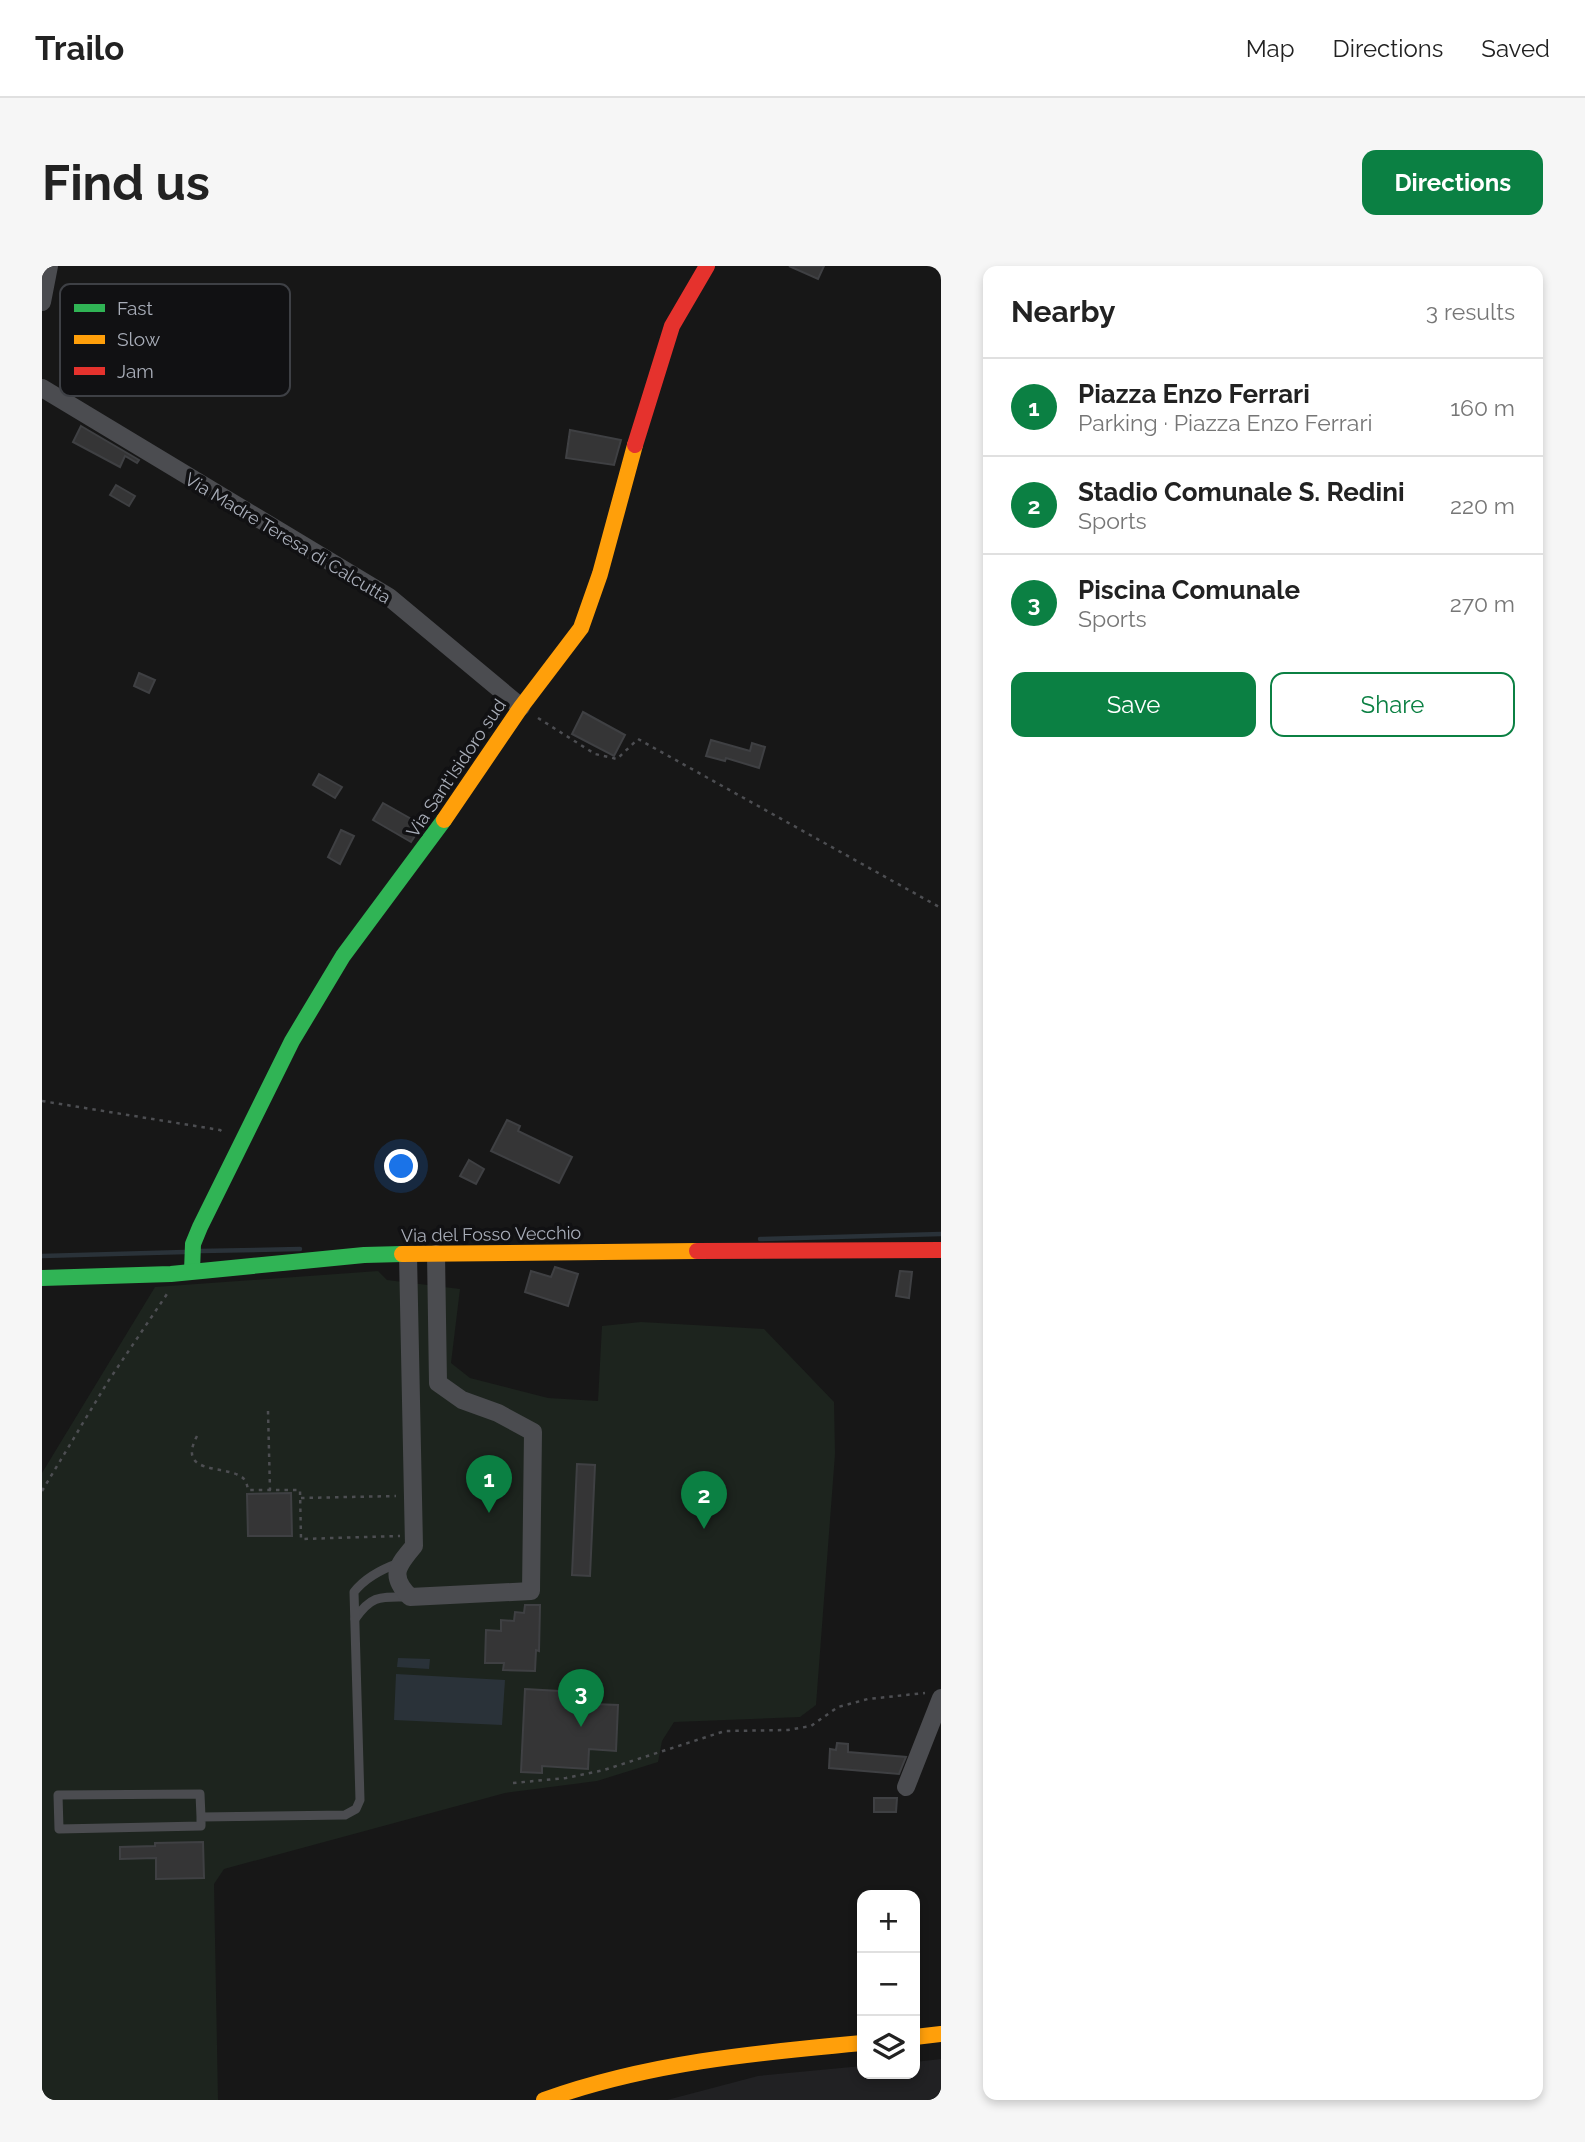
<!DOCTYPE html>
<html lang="en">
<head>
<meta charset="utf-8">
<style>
  :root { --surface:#fff; --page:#f6f6f6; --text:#222; --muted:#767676; --line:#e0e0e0; --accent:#0b8043 }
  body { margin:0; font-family:Raleway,sans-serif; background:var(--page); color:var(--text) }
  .controls { position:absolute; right:21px; bottom:21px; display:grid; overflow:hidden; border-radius:14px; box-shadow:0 4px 10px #0003 }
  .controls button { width:63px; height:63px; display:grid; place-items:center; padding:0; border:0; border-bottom:2px solid var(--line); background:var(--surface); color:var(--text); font:35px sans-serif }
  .you { position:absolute; left:360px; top:901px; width:24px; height:24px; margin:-18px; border:5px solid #fff; border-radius:50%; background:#1a73e8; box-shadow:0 0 0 10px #1a73e833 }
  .badge { display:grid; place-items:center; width:46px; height:46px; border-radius:50%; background:var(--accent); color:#fff; font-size:23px; font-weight:700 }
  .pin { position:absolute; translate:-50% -58px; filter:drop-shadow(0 2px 4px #0008) }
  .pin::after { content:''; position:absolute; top:37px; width:24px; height:21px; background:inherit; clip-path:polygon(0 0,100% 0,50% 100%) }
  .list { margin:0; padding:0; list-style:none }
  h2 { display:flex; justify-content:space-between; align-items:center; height:91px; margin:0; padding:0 28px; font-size:30px }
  h2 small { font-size:23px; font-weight:400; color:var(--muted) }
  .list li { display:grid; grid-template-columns:46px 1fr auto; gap:21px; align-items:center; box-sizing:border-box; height:98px; padding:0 28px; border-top:2px solid var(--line) }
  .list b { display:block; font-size:26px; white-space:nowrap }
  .list p { margin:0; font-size:23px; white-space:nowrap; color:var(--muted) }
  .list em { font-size:23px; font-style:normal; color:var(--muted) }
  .actions { display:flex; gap:14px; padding:21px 28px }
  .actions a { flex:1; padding:16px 0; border:2px solid var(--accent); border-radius:14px; text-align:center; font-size:24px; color:var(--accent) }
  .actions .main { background:var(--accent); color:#fff }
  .icon { flex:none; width:38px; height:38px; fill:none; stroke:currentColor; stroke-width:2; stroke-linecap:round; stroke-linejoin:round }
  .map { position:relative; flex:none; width:899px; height:1834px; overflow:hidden; border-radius:14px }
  header { display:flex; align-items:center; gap:42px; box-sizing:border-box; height:98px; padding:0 35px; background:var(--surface); border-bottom:2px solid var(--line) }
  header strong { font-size:33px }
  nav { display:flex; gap:38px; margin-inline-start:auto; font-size:24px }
  .intro { display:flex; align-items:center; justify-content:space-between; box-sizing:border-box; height:168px; padding:0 42px }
  h1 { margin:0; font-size:49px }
  .button { padding:18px 32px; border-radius:14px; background:var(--accent); color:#fff; font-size:24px; font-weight:700 }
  main { display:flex; gap:42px; padding:0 42px }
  aside { flex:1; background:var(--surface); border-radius:14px; box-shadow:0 4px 10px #0003 }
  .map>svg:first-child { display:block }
  .built { fill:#212123 }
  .green { fill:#1d241e }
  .water { fill:#2a3239 }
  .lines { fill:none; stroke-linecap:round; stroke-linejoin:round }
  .stream { stroke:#2a3239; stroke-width:4.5 }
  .building { fill:#353536; stroke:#3f4043; stroke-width:2 }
  .path { stroke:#4d4e52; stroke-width:2.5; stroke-dasharray:3.5 5; stroke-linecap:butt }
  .lane { stroke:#4b4c50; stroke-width:9 }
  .street { stroke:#4b4c50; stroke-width:18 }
  .fast { stroke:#30b455; stroke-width:16 }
  .slow { stroke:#ff9f0a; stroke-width:16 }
  .jam { stroke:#e5322d; stroke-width:16 }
  .labels { text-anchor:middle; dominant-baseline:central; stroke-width:7; stroke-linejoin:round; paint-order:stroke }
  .street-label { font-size:18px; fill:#a8adb8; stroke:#111113 }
  .key { fill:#111113; stroke:#3e4045; stroke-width:2 }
  .key-label { font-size:19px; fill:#a8adb8 }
</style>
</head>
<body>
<header>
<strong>Trailo</strong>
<nav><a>Map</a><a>Directions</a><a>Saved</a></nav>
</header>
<div class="intro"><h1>Find us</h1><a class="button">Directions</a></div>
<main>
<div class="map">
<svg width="899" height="1834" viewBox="0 0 899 1834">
  <rect width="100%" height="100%" fill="#171717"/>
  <!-- built -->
  <polygon class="built" points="899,1793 899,1834 625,1834 716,1810 820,1800 820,1808 873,1808 873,1796"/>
  <!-- green -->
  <polygon class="green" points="336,1005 345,1014 418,1023 409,1097 428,1112 506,1132 556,1135 560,1060 599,1056 722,1063 792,1136 793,1188 774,1439 758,1451 632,1456 620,1475 616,1496 555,1515 463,1527 182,1603 172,1618 176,1834 0,1834 0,1207 113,1021"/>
  <!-- water -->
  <g class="water">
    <polygon points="356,1392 388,1393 387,1403 355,1401"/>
    <polygon points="354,1408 463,1414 460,1459 352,1454"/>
  </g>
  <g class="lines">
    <!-- stream -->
    <g class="stream">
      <polyline points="718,973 899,968"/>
      <polyline points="158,985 258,983"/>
      <polyline points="0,990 143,986"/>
    </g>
  </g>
  <!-- building -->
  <g class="building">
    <polygon points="747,0 782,0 776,13"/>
    <polygon points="39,160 97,194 95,197 83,190 78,201 31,176"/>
    <polygon points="528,164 579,174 572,199 524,192"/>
    <polygon points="74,219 93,230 87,240 68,229"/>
    <polygon points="97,407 113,414 107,427 92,420"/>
    <polygon points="541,446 583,469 572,490 530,468"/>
    <polygon points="669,474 708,485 710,477 723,481 717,502 684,492 683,495 664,490"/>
    <polygon points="277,508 300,521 293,532 271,519"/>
    <polygon points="341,537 380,559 369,576 331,554"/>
    <polygon points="299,564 312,570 298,598 286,591"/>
    <polygon points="465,854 478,860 476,865 530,891 517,917 449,885"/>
    <polygon points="427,894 442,903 434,918 418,910"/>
    <polygon points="513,1001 536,1008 526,1040 483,1026 489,1005 509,1011"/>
    <polygon points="858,1005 870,1006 867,1032 854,1030"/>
    <polygon points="535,1198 553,1199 548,1310 530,1309"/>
    <polygon points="249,1227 250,1270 206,1270 205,1228"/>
    <polygon points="483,1339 498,1339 497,1385 494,1384 493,1405 461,1404 462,1397 443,1397 444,1364 459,1365 459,1354 472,1355 473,1346 482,1347"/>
    <polygon points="483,1423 552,1427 551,1438 576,1439 574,1485 547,1483 546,1503 500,1500 500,1507 479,1506"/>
    <polygon points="795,1477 806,1478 806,1486 864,1491 857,1508 787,1502 788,1483 794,1484"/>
    <polygon points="832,1532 855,1532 854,1546 832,1546"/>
    <polygon points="161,1576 162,1612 114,1613 114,1592 78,1593 78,1581 113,1580 113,1577"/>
  </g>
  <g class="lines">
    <!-- path -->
    <g class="path">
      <polyline points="496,452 553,488 575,493 596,473 899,642"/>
      <polyline points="0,835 178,864 182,867"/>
      <polyline points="226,1145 228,1224 258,1224 259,1273 358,1270"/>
      <path d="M155 1170C135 1208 179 1199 198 1210 204 1213 205 1218 206 1224H228"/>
      <polyline points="0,1225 65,1117 125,1028"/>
      <polyline points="259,1232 354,1230"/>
      <polyline points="471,1517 524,1512 562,1504 683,1465 746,1464 769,1460 796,1441 826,1433 883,1427"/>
    </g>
    <!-- lane -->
    <g class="lane">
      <path d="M313 1353C330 1328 339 1331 368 1331"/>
      <path d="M159 1551 158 1528 16 1529 17 1563 159 1560V1551L303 1549 314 1543 318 1534 312 1326C323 1312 340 1303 357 1297"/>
    </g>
    <!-- street -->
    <g class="street">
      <polyline points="0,36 7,0"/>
      <polyline points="0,122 347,331 479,441"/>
      <path d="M366 989 372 1280C355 1300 347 1310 368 1331L489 1325 491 1166 456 1147 420 1134 396 1117 394 988"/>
      <polyline points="864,1521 899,1432"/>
    </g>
    <!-- fast -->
    <g class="fast">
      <polyline points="150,1005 151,978 158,961 250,775 301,690 402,554"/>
      <polyline points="0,1012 129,1008 322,989 360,988"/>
    </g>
    <!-- slow -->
    <g class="slow">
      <polyline points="402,554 479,441 539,362 558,308 593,179"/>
      <polyline points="360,988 655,985"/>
      <polyline points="873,1771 899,1768"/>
      <path d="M502 1834C605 1797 711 1787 820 1777"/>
    </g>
    <!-- jam -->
    <g class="jam">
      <polyline points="593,179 630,60 665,0"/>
      <polyline points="655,985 899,984"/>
    </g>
  </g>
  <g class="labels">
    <!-- street labels -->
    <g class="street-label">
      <text transform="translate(246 272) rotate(31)">Via Madre Teresa di Calcutta</text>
      <text transform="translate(414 502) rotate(-56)">Via Sant'Isidoro sud</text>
      <text transform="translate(449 968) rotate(-1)">Via del Fosso Vecchio</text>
    </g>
  </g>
  <!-- legend -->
  <rect x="18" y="18" width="230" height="112" rx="10" class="key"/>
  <rect x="32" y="38" width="31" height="8" fill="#30b455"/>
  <rect x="32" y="69" width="31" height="9" fill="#ff9f0a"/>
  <rect x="32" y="101" width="31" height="8" fill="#e5322d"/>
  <g class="key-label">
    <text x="75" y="49">Fast</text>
    <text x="75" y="80">Slow</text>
    <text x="75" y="112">Jam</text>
  </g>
</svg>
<div class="controls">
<button>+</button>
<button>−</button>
<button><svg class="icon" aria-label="layers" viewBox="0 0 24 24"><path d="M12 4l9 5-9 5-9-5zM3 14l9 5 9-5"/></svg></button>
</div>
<div class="you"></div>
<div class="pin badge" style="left:447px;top:1247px">1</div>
<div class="pin badge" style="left:662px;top:1263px">2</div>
<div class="pin badge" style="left:539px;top:1461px">3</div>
</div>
<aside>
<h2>Nearby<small>3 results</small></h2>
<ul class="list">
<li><span class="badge">1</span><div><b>Piazza Enzo Ferrari</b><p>Parking · Piazza Enzo Ferrari</p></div><em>160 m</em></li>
<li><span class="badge">2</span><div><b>Stadio Comunale S. Redini</b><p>Sports</p></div><em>220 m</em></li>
<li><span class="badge">3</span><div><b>Piscina Comunale</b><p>Sports</p></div><em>270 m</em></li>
</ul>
<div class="actions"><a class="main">Save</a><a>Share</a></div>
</aside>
</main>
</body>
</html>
